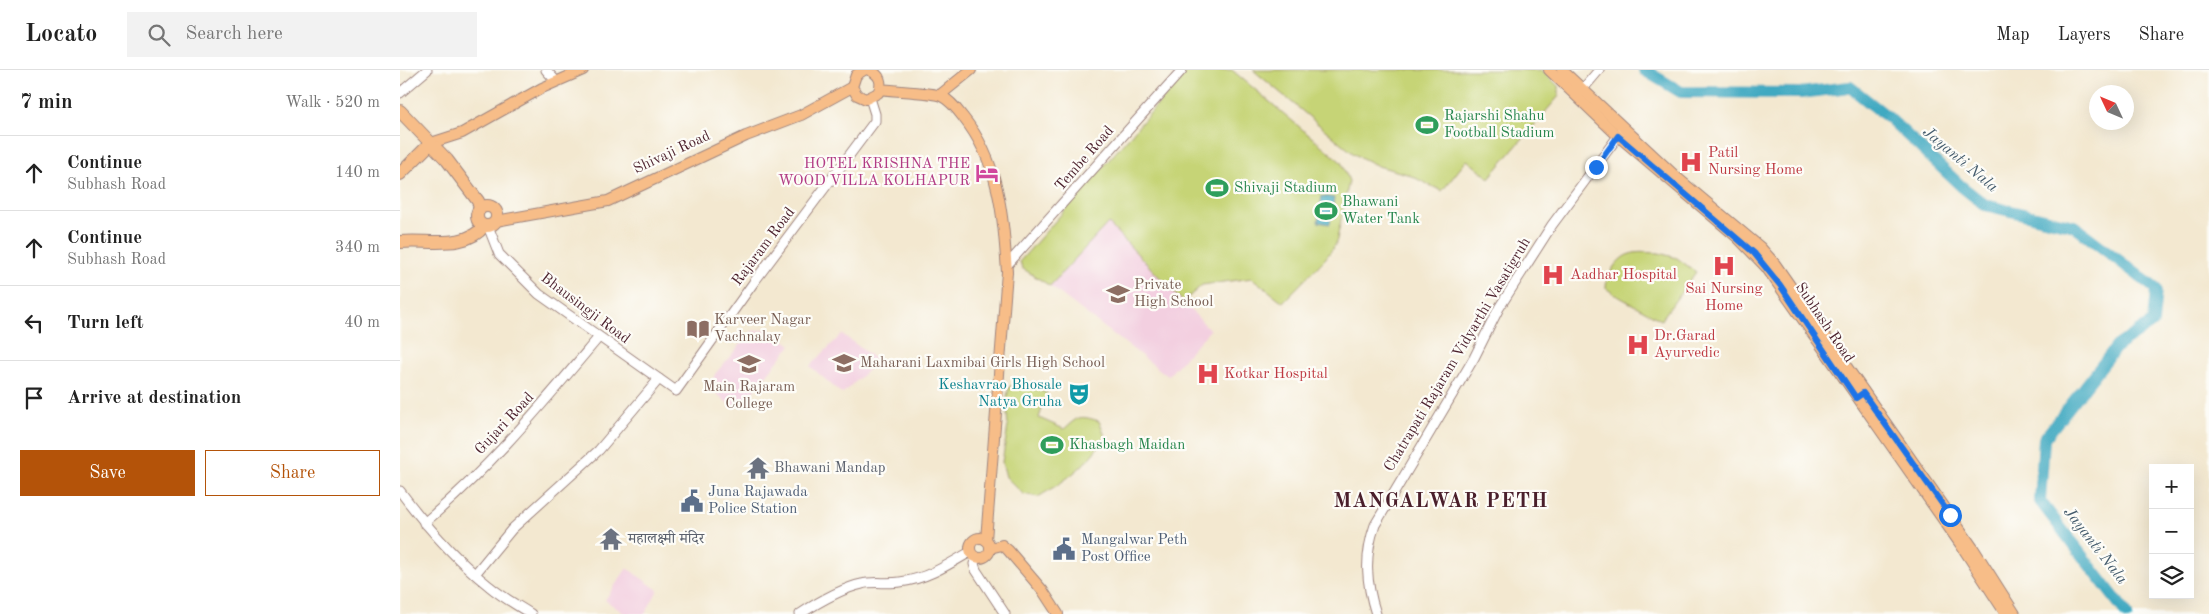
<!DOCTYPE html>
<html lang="en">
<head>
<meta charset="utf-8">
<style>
  :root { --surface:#fff; --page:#f2f2f2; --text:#222; --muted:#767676; --line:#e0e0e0; --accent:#b45309 }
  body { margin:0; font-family:"Old Standard TT","Noto Serif Devanagari",serif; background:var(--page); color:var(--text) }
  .controls { position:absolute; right:15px; bottom:15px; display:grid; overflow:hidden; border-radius:0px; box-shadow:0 5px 20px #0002 }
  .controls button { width:45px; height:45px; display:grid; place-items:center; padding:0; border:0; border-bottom:1px solid var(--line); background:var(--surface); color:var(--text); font:25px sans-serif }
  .compass { position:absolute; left:1689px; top:15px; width:45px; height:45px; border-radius:50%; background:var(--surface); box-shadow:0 5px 20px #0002; rotate:314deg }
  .stop { position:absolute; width:15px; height:15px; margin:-11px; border:4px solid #1a73e8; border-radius:50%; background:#fff }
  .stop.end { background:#1a73e8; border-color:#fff; box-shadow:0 1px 5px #0008 }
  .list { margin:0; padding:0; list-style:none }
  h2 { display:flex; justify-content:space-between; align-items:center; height:65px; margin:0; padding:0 20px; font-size:21px }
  h2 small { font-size:16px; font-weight:400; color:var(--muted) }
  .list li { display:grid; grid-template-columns:32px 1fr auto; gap:15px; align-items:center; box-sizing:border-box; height:75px; padding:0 20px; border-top:1px solid var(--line) }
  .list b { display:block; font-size:19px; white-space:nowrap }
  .list p { margin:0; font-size:16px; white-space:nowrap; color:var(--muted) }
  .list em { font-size:16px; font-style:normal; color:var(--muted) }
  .actions { display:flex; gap:10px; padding:15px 20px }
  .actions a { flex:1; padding:11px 0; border:1px solid var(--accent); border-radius:0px; text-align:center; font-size:18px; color:var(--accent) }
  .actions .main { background:var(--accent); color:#fff }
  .icon { flex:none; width:28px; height:28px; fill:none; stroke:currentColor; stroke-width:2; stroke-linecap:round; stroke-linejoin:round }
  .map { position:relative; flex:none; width:1809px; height:544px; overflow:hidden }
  header { display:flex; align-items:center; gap:30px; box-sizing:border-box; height:70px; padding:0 25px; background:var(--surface); border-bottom:1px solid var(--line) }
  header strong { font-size:24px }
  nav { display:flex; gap:28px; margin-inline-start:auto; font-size:18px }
  .search { width:350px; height:45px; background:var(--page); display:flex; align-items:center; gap:12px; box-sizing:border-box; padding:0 18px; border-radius:0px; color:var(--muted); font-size:19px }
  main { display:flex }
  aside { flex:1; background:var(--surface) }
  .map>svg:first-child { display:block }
  .built { fill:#f3cfe0 }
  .green { fill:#c6d476; stroke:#887a50 }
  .water { fill:#41a9c1; stroke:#466476 }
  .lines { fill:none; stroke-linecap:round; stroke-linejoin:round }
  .river { stroke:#41a9c1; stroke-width:12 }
  .minor-casing { stroke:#9e847e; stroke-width:11 }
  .major-casing { stroke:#9e847e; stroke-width:12 }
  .highway-casing { stroke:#9e847e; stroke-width:14 }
  .minor { stroke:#fff; stroke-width:9 }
  .major { stroke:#f7bd88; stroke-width:10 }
  .highway { stroke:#f7bd88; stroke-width:12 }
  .route { stroke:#1a73e8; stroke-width:6 }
  .labels { text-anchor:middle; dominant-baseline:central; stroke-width:4.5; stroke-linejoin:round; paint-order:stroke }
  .leisure-label { font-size:15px; fill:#27864d; stroke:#fdfcf7; text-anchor:start }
  .street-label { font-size:15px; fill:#4a1f2b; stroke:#fdfcf7 }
  .health-label { font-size:15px; fill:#be3a42; stroke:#fdfcf7; text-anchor:start }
  .hotel-label { font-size:15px; fill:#b23c85; stroke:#fdfcf7; text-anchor:end }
  .education-label { font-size:15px; fill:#785e54; stroke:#fdfcf7; text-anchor:start }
  .culture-label { font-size:15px; fill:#0d838f; stroke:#fdfcf7; text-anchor:end }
  .worship-label { font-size:15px; fill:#5b616d; stroke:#fdfcf7; text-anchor:start }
  .service-label { font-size:15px; fill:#4e5e75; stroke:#fdfcf7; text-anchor:start }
  .water-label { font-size:16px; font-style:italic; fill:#465d6e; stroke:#fdfcf7 }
  .district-label { font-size:20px; font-weight:bold; letter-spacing:1px; fill:#4a1f2b; stroke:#fdfcf7 }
</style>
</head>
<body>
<header>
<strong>Locato</strong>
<div class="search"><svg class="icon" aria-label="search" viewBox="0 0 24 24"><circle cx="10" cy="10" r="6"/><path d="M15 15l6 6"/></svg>Search here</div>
<nav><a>Map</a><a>Layers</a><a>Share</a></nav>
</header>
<main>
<aside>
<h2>7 min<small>Walk · 520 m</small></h2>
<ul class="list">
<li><svg class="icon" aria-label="ahead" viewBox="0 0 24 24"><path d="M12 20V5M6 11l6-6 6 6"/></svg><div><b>Continue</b><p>Subhash Road</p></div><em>140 m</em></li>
<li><svg class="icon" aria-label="ahead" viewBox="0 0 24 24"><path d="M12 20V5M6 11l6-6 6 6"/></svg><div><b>Continue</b><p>Subhash Road</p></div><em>340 m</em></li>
<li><svg class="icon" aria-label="left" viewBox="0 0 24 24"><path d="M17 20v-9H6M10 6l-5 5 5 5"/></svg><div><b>Turn left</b></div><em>40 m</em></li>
<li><svg class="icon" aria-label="arrive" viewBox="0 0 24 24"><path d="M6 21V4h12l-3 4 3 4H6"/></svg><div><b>Arrive at destination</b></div></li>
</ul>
<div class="actions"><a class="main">Save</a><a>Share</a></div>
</aside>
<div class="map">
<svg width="1809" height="544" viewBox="0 0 1809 544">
  <rect width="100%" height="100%" fill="#fdfcf7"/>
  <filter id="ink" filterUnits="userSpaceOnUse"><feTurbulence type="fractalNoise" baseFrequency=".02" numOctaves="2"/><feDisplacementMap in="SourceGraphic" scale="10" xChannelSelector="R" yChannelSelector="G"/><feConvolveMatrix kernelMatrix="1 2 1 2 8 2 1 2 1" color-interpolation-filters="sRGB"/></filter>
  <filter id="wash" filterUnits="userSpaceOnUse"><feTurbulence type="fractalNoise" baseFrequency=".0096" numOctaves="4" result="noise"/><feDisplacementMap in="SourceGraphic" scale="20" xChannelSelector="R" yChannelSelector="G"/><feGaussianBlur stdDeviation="1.12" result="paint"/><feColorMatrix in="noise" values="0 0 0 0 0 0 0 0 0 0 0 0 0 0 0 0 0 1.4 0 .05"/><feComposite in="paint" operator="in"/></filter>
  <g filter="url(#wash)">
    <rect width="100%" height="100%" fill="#f3e8d0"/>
    <!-- built -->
    <g class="built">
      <polygon points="708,153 810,260 768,306 650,216"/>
      <polygon points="368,259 391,275 348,328 341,335 331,336 310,318 315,304 352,261"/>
      <polygon points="442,264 478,291 442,324 410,296"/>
      <polygon points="227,498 258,520 245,544 225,544 205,530"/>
    </g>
    <!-- green -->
    <g class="green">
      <polygon points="788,0 832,0 941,92 949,111 936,174 925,189 883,232 852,208 802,215 783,232 708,153 650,216 622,198 620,191"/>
      <polygon points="853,0 1142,0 1159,17 1159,26 1089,108 1067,90 1042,121 1007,104 978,96 954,84"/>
      <path d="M1259 183 1277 188 1296 202 1261 250 1214 224 1206 218C1206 205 1218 187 1230 184 1239 181 1250 183 1259 183Z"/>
      <path d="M618 313 647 323 639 348 664 359C679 346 679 345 699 351L705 366C688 395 667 410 638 427L623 424 606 407 602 392 608 356 606 331 609 317Z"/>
    </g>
    <!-- water -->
    <polygon class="water" points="922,126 934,128 930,154 918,152"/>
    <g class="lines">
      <!-- river -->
      <polyline class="river" points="1244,0 1281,22 1400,23 1450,17 1489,48 1561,116 1585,135 1674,156 1756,219 1753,252 1717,276 1644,369 1640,431 1727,544"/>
    </g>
  </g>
  <g filter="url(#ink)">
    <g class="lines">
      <defs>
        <g id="minor">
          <polyline points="146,0 156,11"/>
          <polyline points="1182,20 1199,0"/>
          <polyline points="0,23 27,0"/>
          <polyline points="88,156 99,184 139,224 276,321 354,212 475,51 475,44 470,28"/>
          <polyline points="607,195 782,0"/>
          <path d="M0 421C26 456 55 489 89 516 102 527 117 535 131 544"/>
          <path d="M24 453C90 398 144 332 199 267"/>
          <polyline points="576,487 574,494 576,500 605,544"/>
          <polyline points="75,504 112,459 199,380 259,309"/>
          <path d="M400 544C417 533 443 518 462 514 471 511 489 514 500 512 526 509 548 495 570 482"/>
          <path d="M976 544C966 513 964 486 975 455L1074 288 1099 238 1152 155 1222 61"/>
        </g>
        <g id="major">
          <path d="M464 0 456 5 452 17 457 25 466 29 478 23C483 13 480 4 469 0"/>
          <polyline points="1149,0 1218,66 1338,168 1366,197 1561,475 1606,544"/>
          <polyline points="1162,0 1274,105 1360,177 1375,194 1573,478 1615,544"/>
          <path d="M480 19C493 21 532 22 541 26 550 30 557 39 563 47 600 93 603 146 607 202L586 470"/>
          <polyline points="540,25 571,0"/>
          <polyline points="31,73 62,63 142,18 183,0"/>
          <polyline points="96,151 208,131 346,66 401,45 452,17"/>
          <circle cx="580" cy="478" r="10"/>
          <polyline points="590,478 602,475 608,480 643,521 658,544"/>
        </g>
        <g id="highway">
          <polyline points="0,41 47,90 78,131 80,138"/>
          <polyline points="0,104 31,73"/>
          <circle cx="87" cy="146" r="10"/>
          <path d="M0 172C27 169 66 180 84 156"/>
        </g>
      </defs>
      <!-- minor casing -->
      <use href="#minor" class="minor-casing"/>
      <!-- major casing -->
      <use href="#major" class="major-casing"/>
      <!-- highway casing -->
      <use href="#highway" class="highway-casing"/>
      <!-- minor -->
      <use href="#minor" class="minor"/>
      <!-- major -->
      <use href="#major" class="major"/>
      <!-- highway -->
      <use href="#highway" class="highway"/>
    </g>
  </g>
  <g class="lines" filter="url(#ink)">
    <!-- route -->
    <polyline class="route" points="1196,97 1218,66 1354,183 1380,215 1456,328 1463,323 1550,445"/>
  </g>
  <!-- icons -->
  <defs>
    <symbol id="stadium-bare" viewBox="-9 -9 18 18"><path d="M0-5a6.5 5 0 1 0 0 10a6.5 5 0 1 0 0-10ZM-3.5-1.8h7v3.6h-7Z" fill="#2e9e5b" stroke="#fdfcf7" stroke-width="2.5" paint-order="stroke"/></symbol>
    <symbol id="hospital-bare" viewBox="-9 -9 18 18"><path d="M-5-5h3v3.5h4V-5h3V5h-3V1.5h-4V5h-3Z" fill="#e0444e" stroke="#fdfcf7" stroke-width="2.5" paint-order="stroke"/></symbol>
    <symbol id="hotel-bare" viewBox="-9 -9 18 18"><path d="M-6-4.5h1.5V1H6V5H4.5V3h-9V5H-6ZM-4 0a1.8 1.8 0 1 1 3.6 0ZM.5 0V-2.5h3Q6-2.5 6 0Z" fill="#d1479c" stroke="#fdfcf7" stroke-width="2.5" paint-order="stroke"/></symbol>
    <symbol id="school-bare" viewBox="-9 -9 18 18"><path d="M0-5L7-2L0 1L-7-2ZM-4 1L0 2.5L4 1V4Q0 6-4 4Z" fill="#8d6e63" stroke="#fdfcf7" stroke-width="2.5" paint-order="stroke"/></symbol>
    <symbol id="library-bare" viewBox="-9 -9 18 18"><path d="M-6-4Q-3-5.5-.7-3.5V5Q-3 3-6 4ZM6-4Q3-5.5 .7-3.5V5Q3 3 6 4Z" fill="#8d6e63" stroke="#fdfcf7" stroke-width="2.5" paint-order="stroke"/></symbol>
    <symbol id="theatre-bare" viewBox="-9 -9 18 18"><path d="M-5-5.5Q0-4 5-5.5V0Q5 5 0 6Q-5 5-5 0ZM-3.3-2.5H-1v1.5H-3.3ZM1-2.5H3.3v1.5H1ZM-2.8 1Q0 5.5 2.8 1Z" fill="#0f9aa8" stroke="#fdfcf7" stroke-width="2.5" paint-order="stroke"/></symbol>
    <symbol id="temple-bare" viewBox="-9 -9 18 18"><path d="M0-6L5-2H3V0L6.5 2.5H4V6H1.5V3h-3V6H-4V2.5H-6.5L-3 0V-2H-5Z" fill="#6b7280" stroke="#fdfcf7" stroke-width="2.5" paint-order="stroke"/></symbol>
    <symbol id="civic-bare" viewBox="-9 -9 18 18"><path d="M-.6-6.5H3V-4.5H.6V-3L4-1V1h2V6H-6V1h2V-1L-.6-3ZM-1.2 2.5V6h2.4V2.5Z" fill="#5c6f8a" stroke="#fdfcf7" stroke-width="2.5" paint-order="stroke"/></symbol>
  </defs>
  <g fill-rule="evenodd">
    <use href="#stadium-bare" x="1011" y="39" width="32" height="32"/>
    <use href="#hospital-bare" x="1275" y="76" width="32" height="32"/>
    <use href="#hotel-bare" x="571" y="87" width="32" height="32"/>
    <use href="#stadium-bare" x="801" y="102" width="32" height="32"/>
    <use href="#stadium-bare" x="910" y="125" width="32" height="32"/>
    <use href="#hospital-bare" x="1308" y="180" width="32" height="32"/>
    <use href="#hospital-bare" x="1137" y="189" width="32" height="32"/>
    <use href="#school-bare" x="702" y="208" width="32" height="32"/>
    <use href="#library-bare" x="282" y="243" width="32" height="32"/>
    <use href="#hospital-bare" x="1222" y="259" width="32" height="32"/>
    <use href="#school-bare" x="428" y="277" width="32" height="32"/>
    <use href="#school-bare" x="333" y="278" width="32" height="32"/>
    <use href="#hospital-bare" x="792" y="288" width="32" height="32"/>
    <use href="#theatre-bare" x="663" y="308" width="32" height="32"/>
    <use href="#stadium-bare" x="636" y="359" width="32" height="32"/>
    <use href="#temple-bare" x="342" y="382" width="32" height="32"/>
    <use href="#civic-bare" x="276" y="415" width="32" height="32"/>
    <use href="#temple-bare" x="195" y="453" width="32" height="32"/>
    <use href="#civic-bare" x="648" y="463" width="32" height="32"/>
  </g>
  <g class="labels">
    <!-- leisure labels -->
    <g class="leisure-label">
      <text x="1044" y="46">Rajarshi Shahu<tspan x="1044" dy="17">Football Stadium</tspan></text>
      <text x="834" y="118">Shivaji Stadium</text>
      <text x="942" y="132">Bhawani<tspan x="942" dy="17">Water Tank</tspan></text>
      <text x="669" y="375">Khasbagh Maidan</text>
    </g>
    <!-- street labels -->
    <g class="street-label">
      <text transform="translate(272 83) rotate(-25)">Shivaji Road</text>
      <text transform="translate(685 89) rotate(-49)">Tembe Road</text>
      <text transform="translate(364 177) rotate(-53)">Rajaram Road</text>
      <text transform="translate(185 239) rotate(37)">Bhausingji Road</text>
      <text transform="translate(1424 253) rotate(56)">Subhash Road</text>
      <text transform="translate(1058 285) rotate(-59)">Chatrapati Rajaram Vidyarthi Vasatigruh</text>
      <text transform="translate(105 354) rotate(-47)">Gujari Road</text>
    </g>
    <!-- health labels -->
    <g class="health-label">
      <text x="1308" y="83">Patil<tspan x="1308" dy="17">Nursing Home</tspan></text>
      <text x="1170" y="205">Aadhar Hospital</text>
      <text x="1324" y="219" text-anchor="middle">Sai Nursing<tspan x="1324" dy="17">Home</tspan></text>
      <text x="1254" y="266">Dr.Garad<tspan x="1254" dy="17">Ayurvedic</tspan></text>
      <text x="824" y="304">Kotkar Hospital</text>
    </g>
    <!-- hotel labels -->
    <g class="hotel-label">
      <text x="570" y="94">HOTEL KRISHNA THE<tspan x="570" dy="17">WOOD VILLA KOLHAPUR</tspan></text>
    </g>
    <!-- education labels -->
    <g class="education-label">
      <text x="734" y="215">Private<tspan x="734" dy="17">High School</tspan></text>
      <text x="314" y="250">Karveer Nagar<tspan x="314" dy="17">Vachnalay</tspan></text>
      <text x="460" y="293">Maharani Laxmibai Girls High School</text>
      <text x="349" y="317" text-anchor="middle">Main Rajaram<tspan x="349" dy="17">College</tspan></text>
    </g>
    <!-- culture labels -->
    <g class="culture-label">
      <text x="662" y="315">Keshavrao Bhosale<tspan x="662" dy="17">Natya Gruha</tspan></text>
    </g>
    <!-- worship labels -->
    <g class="worship-label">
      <text x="374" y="398">Bhawani Mandap</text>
      <text x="228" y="469">महालक्ष्मी मंदिर</text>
    </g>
    <!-- service labels -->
    <g class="service-label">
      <text x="308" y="422">Juna Rajawada<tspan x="308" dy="17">Police Station</tspan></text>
      <text x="681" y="470">Mangalwar Peth<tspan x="681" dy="17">Post Office</tspan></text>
    </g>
    <!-- water labels -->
    <g class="water-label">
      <text transform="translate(1560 90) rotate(40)">Jayanti Nala</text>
      <text transform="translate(1695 476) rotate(52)">Jayanti Nala</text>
    </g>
    <!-- district labels -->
    <g class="district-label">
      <text x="1041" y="432">MANGALWAR PETH</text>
    </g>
  </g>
</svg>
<div class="controls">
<button>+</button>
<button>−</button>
<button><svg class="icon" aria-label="layers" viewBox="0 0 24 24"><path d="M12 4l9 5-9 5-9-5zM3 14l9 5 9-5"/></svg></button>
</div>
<svg class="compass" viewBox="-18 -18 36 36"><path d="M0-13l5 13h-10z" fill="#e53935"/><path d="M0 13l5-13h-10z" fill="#767676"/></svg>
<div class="stop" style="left:1550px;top:445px"></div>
<div class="stop end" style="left:1196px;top:97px"></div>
</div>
</main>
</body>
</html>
